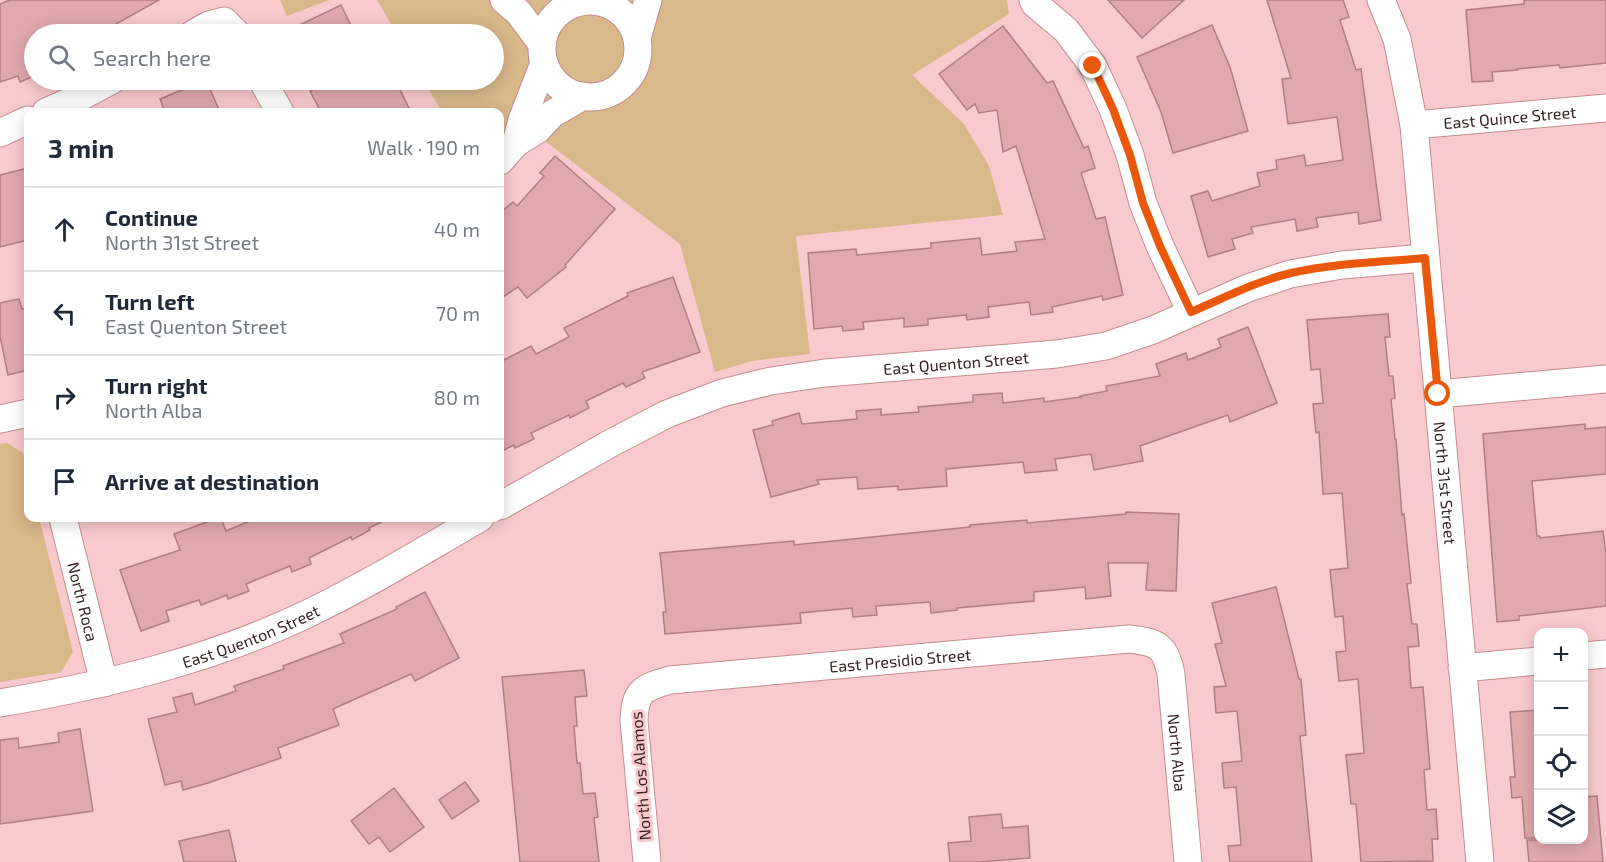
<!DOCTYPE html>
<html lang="en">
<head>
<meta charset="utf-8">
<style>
  :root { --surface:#fff; --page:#f2f2f3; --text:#1f2937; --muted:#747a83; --line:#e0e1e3 }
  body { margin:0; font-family:"Exo 2",sans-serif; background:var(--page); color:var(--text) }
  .controls { position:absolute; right:18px; bottom:18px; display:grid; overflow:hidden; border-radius:12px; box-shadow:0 3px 15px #0003 }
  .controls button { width:54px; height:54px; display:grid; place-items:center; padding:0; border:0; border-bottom:2px solid var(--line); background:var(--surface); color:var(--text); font:30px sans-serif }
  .stop { position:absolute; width:18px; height:18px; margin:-14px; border:4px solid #ea580c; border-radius:50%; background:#fff }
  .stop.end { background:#ea580c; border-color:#fff; box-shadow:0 2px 6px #0008 }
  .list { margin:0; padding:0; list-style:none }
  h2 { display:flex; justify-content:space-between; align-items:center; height:78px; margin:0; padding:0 24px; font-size:26px }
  h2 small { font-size:20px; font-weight:400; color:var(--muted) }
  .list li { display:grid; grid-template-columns:39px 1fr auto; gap:18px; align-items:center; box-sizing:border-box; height:84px; padding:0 24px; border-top:2px solid var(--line) }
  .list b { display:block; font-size:22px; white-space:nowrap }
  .list p { margin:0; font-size:20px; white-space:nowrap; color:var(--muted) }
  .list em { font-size:20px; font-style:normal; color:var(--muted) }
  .icon { flex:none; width:33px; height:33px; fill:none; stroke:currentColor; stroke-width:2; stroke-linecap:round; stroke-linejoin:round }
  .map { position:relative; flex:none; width:1606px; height:862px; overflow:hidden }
  .search { position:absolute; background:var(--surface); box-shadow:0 3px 15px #0003; left:24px; top:24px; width:480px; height:66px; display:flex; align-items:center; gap:15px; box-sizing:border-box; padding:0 21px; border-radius:33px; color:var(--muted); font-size:22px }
  .panel { position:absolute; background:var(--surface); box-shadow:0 3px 15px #0003; left:24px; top:108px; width:480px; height:414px; border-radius:12px }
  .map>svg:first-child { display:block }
  .green { fill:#d9b88a }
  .building { fill:#e0a9ac; stroke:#b37e82; stroke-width:1.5 }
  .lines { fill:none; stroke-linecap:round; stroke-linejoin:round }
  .minor-casing { stroke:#c38d90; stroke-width:29 }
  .minor { stroke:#fff; stroke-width:27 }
  .route { stroke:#ea580c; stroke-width:8 }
  .labels { text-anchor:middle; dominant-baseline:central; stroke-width:6; stroke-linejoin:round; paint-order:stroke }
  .street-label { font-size:16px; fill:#341f21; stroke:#f9cacd }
</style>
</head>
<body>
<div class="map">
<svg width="1606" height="862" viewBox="0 0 1606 862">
  <rect width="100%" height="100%" fill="#f9cacd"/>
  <!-- green -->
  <g class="green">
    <polygon points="280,0 329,0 287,16"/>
    <polygon points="377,0 1007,0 1009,14 912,75 964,124 989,166 1003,215 796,236 810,354 752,361 715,372 680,244 545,141 500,152 500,112 442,112 423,80 494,80 494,34 397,34"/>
    <polygon points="7,443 23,453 28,474 28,518 39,518 73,652 61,672 0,682 0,444"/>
  </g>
  <!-- building -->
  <g class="building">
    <polygon points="10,0 159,0 107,29 110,34 34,34 34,76 20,82 18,76 0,82 0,4"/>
    <polygon points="1108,0 1184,0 1142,38"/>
    <polygon points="1267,0 1343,0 1349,17 1340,20 1356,70 1361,69 1381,220 1359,224 1358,212 1316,218 1318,227 1297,231 1295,219 1251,227 1253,233 1232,239 1235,249 1208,257 1191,196 1208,191 1212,201 1260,186 1257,173 1277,169 1276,160 1304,155 1306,166 1343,160 1337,117 1288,124 1282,79 1291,78"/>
    <polygon points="1524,0 1606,0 1606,63 1560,68 1559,65 1517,69 1517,70 1492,72 1493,81 1472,82 1466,10 1524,4"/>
    <polygon points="341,5 355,34 281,34"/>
    <polygon points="1212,25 1230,67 1248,131 1173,153 1161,112 1137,57"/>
    <polygon points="1003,26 1047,83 1053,81 1084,148 1088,146 1095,168 1081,173 1096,219 1105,217 1123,295 1103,300 1102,296 1052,307 1053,312 1031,315 1029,302 988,307 989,317 967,320 966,315 928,319 928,325 904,327 904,318 863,322 864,329 843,331 842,326 814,329 808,253 856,249 857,255 931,248 931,243 980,238 982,255 1017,251 1015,242 1045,239 1016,146 1003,152 997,110 979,113 975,104 967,110 939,74"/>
    <polygon points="206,80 220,112 165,112 160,99"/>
    <polygon points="333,80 395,80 411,112 321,112 310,91"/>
    <polygon points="555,156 615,209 565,265 566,267 527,298 518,287 500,299 500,213 513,202 517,206 544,176 540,173"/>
    <polygon points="28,168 28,240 0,247 0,175"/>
    <polygon points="673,277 700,352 642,372 645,378 626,387 623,383 586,401 589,408 570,418 569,415 531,433 534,439 515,448 514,445 500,452 500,362 531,346 536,354 569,337 564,328 628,296 627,293"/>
    <polygon points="19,299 22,309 28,308 28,370 8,375 0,336 0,303"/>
    <polygon points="1388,314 1390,337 1385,337 1389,376 1393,376 1395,398 1391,399 1395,439 1396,439 1402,515 1404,514 1411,583 1407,584 1412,624 1417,624 1419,646 1408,647 1411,688 1423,687 1430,769 1424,770 1427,810 1436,809 1438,839 1432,839 1433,861 1361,862 1356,804 1351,804 1346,755 1364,753 1358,679 1339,681 1336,652 1346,651 1343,616 1335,617 1330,570 1348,568 1342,493 1323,494 1319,432 1316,433 1313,404 1323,403 1320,369 1311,370 1307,320"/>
    <polygon points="1248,327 1277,403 1230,422 1228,415 1140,446 1143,461 1094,470 1091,454 1055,459 1057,470 1025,473 1023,462 946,469 947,486 898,490 898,486 858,489 857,477 817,480 819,484 771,497 753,430 773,425 772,421 799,413 802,424 857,419 856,411 881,409 881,415 919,412 918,407 973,402 973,395 1002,393 1003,403 1044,398 1044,402 1081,397 1080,396 1107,391 1106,386 1160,376 1156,364 1186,353 1188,360 1221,347 1218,339"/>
    <polygon points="1585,424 1585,429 1606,427 1606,474 1532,481 1537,536 1540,536 1540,538 1603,531 1606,553 1606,606 1519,616 1519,620 1497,622 1483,434"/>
    <polygon points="1126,512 1179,514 1176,591 1146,590 1148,563 1108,563 1111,596 1086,599 1085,587 1034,592 1034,601 957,608 957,610 931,613 930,602 876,606 877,615 853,617 852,608 800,613 801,623 665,634 663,612 666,612 660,553 794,541 794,545 970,527 970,525 1027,520 1027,523 1126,514"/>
    <polygon points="218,518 221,518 226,531 257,518 390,518 369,528 370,530 352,540 351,537 309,558 311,564 292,572 290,566 246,584 249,591 228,599 227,595 201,605 199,600 166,611 169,621 141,631 120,570 180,550 174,534"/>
    <polygon points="1276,587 1299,679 1301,679 1306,735 1300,736 1312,862 1230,862 1228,846 1241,845 1236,787 1224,788 1222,763 1242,761 1237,711 1216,713 1214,687 1226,686 1215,644 1222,643 1212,603"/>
    <polygon points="425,592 459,658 415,681 411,674 333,709 339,725 278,748 281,758 208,783 183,790 181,781 165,785 148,719 177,712 173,698 192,693 195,705 236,691 234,686 284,669 283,666 344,643 340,634 397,609 396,607"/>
    <polygon points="584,670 587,696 575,697 577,726 574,726 577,763 580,763 583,794 595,793 598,817 594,818 599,862 520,862 502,677"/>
    <polygon points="1539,710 1539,838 1525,838 1522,797 1512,798 1510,777 1515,777 1510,712"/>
    <polygon points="80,729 93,811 0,824 0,740 18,738 19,748 59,742 58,733"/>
    <polygon points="465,782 479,801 452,819 439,800"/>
    <polygon points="394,788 424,827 390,852 379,837 369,844 351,821"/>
    <polygon points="1597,796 1603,862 1529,862 1527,840 1584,840 1584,797"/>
    <polygon points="1001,814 1003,828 1028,826 1030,858 980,862 950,862 948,843 971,841 969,817"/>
    <polygon points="229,830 236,862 184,862 179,841"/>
  </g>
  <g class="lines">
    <defs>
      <g id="minor">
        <polyline points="504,0 519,13 542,44"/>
        <polyline points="1033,0 1035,4 1066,30 1093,66 1113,109 1130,155 1143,203 1160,246 1191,312"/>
        <path id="s1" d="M1381 0 1397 39 1414 125 1480 862"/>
        <circle cx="590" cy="49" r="48"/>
        <polyline points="193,34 209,25 224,21 237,34"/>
        <polyline points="637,38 648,0"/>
        <polyline points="262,80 280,112"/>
        <polyline points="46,112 80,97 112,80"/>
        <path id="s2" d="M1414 125 1606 108"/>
        <polyline points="0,133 28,120"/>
        <polyline points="516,143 522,120 544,63"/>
        <polyline points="500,161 516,143 537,130 552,114 583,96"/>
        <polyline points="1438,394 1606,379"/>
        <polyline points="0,419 28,413"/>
        <path id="s3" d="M500 506 613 442 667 414 722 393 771 381 825 373 1057 354 1106 346 1153 330 1248 288 1290 274 1342 265 1425 258"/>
        <path id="s4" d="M63 518 104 683"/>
        <polyline points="1584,656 1606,654"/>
        <polyline points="1462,668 1538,661"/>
        <path id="s5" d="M0 703C106 685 212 660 309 613 368 585 424 550 480 518"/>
        <path id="s6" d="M647 862 634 721C635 691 642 688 670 680L1129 639C1157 642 1165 645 1171 674L1188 862"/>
      </g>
    </defs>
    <!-- minor casing -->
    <use href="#minor" class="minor-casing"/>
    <!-- minor -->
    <use href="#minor" class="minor"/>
  </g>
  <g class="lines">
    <!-- route -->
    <path class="route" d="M1093 66 1113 109 1130 155 1143 203 1160 246 1191 312C1224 298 1257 281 1291 273 1335 263 1381 262 1425 258L1438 394"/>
  </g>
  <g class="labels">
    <!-- street labels -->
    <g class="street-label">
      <text stroke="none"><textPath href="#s2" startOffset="96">East Quince Street</textPath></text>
      <text stroke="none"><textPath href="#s3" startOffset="486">East Quenton Street</textPath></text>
      <text stroke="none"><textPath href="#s1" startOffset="489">North 31st Street</textPath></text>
      <text stroke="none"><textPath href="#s4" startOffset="86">North Roca</textPath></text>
      <text stroke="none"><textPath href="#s5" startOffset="260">East Quenton Street</textPath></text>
      <text stroke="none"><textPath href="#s6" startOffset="434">East Presidio Street</textPath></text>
      <text stroke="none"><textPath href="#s6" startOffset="804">North Alba</textPath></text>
      <text transform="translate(640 776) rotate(-94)">North Los Alamos</text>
    </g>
  </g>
</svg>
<div class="controls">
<button>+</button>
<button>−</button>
<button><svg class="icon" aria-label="locate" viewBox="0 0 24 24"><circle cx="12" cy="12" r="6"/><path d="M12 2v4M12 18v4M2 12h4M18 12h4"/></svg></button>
<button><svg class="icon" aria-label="layers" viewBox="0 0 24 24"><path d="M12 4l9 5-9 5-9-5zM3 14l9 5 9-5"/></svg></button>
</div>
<div class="stop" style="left:1438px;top:394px"></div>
<div class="stop end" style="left:1093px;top:66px"></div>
<div class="search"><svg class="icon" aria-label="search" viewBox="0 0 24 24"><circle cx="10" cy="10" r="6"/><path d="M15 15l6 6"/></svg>Search here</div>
<section class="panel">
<h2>3 min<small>Walk · 190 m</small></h2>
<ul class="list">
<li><svg class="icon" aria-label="ahead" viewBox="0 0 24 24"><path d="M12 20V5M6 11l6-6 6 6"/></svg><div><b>Continue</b><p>North 31st Street</p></div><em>40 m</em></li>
<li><svg class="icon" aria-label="left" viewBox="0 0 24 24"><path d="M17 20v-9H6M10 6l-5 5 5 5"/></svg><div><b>Turn left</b><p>East Quenton Street</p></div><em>70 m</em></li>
<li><svg class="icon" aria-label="right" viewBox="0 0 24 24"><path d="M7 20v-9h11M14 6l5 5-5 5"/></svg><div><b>Turn right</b><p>North Alba</p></div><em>80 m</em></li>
<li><svg class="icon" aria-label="arrive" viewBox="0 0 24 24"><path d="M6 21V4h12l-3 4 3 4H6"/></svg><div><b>Arrive at destination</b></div></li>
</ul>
</section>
</div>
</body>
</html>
